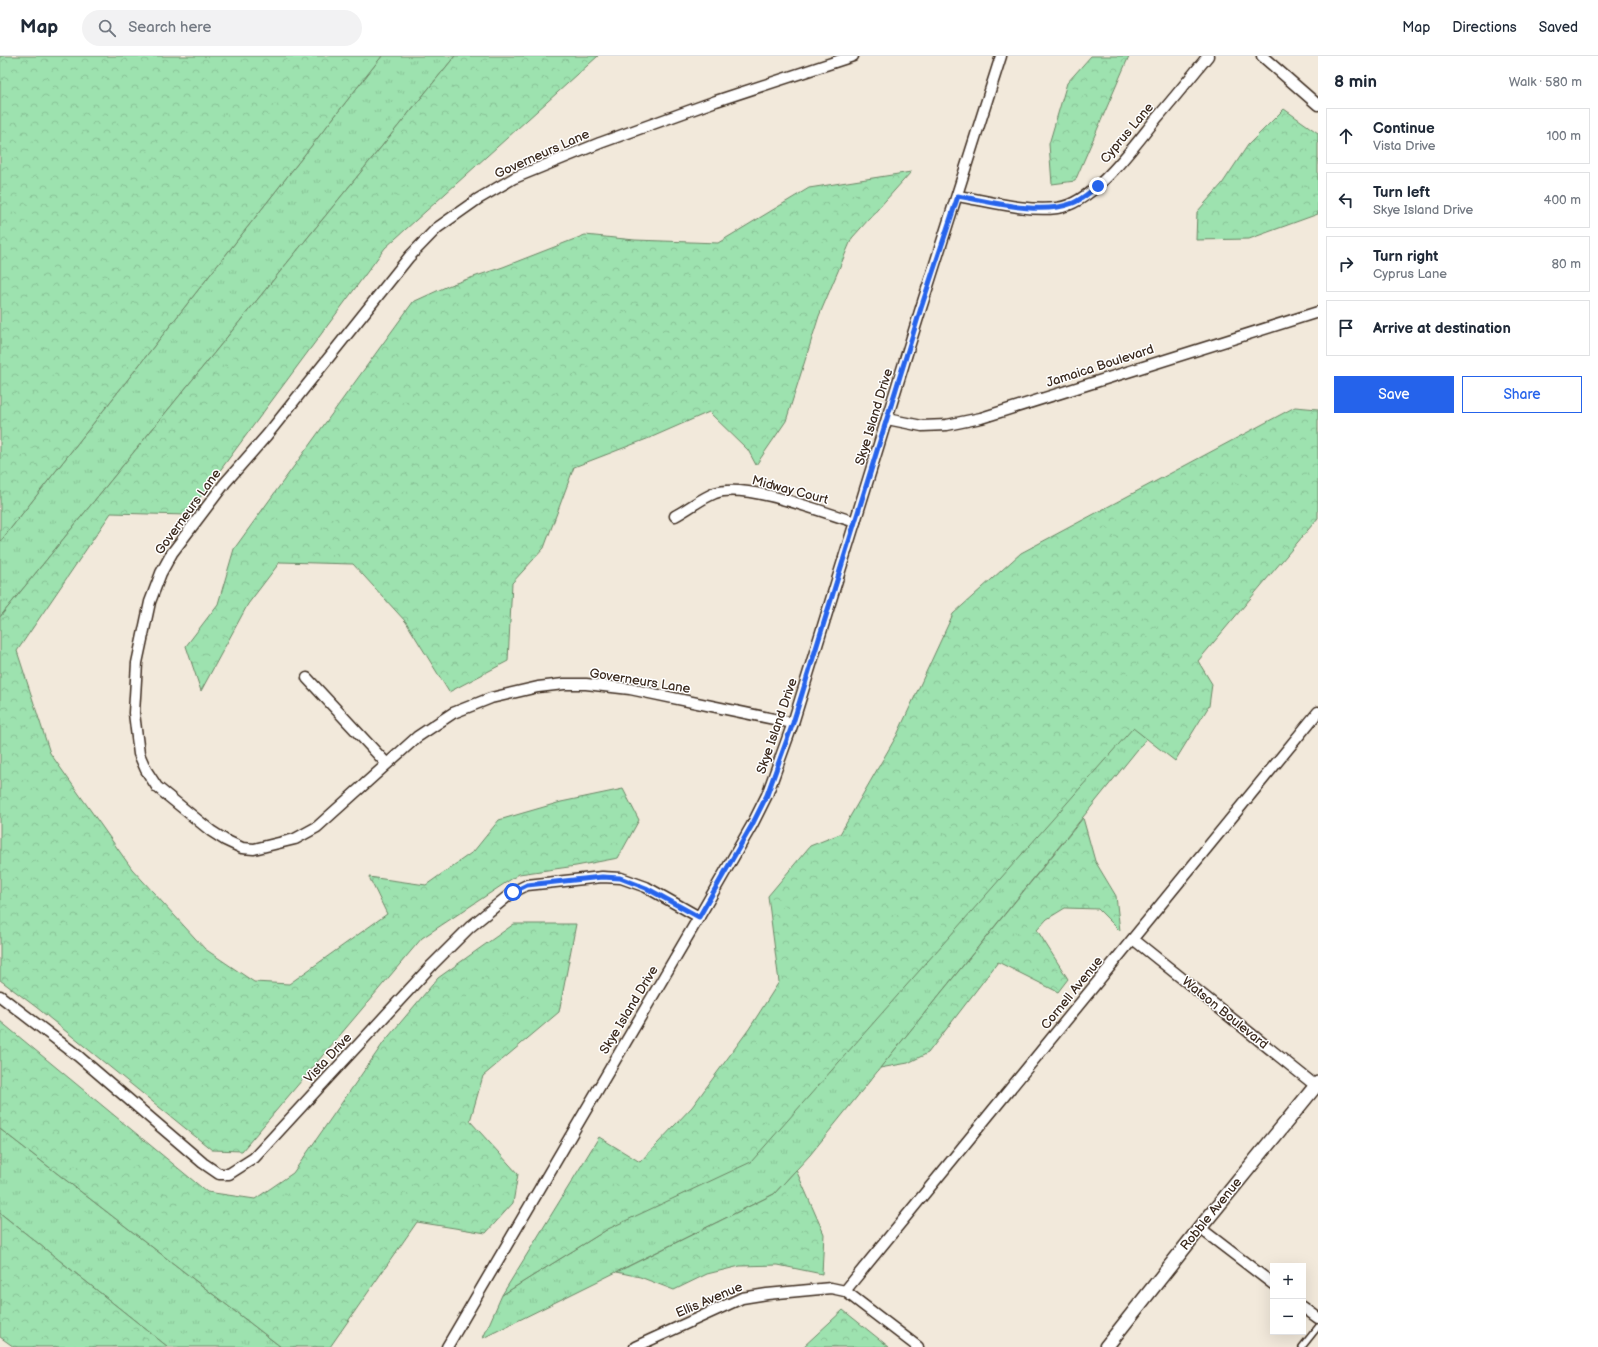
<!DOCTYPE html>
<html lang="en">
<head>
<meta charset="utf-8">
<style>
  :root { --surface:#fff; --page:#f2f2f3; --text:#1f2937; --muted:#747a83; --line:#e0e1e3; --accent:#2563eb }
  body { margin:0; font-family:"Balsamiq Sans",sans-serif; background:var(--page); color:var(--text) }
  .controls { position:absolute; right:12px; bottom:12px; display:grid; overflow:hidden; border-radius:0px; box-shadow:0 4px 16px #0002 }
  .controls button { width:36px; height:36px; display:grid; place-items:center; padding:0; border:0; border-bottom:1px solid var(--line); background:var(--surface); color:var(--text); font:20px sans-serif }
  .stop { position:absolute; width:12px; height:12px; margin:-9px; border:3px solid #2563eb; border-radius:50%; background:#fff }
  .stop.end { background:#2563eb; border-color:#fff; box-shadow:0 1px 4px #0008 }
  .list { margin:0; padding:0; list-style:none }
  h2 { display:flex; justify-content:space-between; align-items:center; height:52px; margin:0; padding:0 16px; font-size:17px }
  h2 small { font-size:13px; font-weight:400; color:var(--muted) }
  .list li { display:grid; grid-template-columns:26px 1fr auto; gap:12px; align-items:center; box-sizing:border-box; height:56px; margin:0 8px 8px; padding:0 8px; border:1px solid var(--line); border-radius:0px }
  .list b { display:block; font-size:15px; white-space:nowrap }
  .list p { margin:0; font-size:13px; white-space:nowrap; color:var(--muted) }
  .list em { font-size:13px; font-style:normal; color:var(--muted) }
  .actions { display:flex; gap:8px; padding:12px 16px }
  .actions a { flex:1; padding:9px 0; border:1px solid var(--accent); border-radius:0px; text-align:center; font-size:14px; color:var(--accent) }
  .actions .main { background:var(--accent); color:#fff }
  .icon { flex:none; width:22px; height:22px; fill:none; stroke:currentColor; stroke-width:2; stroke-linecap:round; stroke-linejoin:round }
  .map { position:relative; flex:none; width:1318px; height:1291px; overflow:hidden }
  header { display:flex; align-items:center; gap:24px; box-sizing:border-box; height:56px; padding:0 20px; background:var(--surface); border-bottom:1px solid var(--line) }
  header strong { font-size:19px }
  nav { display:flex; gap:22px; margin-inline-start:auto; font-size:14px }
  .search { width:280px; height:36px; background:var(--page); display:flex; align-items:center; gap:10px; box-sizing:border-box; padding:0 14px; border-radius:22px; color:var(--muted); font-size:15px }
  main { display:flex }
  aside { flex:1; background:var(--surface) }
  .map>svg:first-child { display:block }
  .grass { fill:url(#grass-tufts); stroke:#6c8666 }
  .forest { fill:url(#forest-crowns); stroke:#6c8666 }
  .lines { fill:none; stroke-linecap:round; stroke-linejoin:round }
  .service-casing { stroke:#3b2a1e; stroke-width:8 }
  .minor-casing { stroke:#3b2a1e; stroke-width:13 }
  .tertiary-casing { stroke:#3b2a1e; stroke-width:16 }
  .service { stroke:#fff; stroke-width:5 }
  .minor { stroke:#fff; stroke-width:10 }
  .tertiary { stroke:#fff; stroke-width:13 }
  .route { stroke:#2563eb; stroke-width:5 }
  .labels { text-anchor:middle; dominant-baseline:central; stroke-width:3; stroke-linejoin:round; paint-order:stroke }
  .street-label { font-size:13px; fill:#3b2a1e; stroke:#fff }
</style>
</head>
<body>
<header>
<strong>Map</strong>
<div class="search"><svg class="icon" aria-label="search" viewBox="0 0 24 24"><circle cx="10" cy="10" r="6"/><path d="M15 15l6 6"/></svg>Search here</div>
<nav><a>Map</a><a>Directions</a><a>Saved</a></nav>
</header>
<main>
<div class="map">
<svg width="1318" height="1291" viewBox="0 0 1318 1291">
  <defs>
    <pattern id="grass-tufts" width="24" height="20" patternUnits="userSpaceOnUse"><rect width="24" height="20" fill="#9de2af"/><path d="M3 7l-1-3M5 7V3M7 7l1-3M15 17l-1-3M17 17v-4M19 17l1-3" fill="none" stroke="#88c296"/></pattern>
    <pattern id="forest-crowns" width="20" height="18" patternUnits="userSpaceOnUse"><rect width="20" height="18" fill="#9de2af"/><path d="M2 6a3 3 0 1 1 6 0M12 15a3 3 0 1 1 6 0" fill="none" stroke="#88c296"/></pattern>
  </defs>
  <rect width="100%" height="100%" fill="#f2e9db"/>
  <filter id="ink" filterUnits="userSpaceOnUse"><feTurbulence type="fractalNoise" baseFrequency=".025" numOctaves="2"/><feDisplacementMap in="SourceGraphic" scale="8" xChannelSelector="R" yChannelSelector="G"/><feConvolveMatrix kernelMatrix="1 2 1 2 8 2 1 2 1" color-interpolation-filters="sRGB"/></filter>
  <g filter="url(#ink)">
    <!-- grass -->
    <g class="grass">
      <polygon points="382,0 455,0 0,561 0,486"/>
      <polygon points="1134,671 1146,683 810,1099 774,1138 483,1282 502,1239 608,1173"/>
      <polygon points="0,1073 281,1291 168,1291 0,1157"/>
    </g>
    <!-- forest -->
    <g class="forest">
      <polygon points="0,0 382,0 0,486"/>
      <polygon points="455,0 598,0 385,192 187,459 111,457 17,595 50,697 132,813 205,893 254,926 289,928 387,858 369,821 426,829 474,795 499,764 561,746 623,733 639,764 618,802 576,810 519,818 422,882 242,1095 212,1094 36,951 0,924 0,561"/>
      <polygon points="1091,0 1129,0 1075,125 1052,128 1049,88 1067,27"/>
      <polygon points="1284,53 1318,77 1318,158 1249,183 1196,184 1197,156 1222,128 1248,89"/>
      <polygon points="911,116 852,182 819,260 786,365 756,409 748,394 709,356 652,381 574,411 544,492 512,527 508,605 449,636 406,566 353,508 280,506 248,548 201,635 186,590 218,548 234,493 413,246 450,229 503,211 585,179 635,184 718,187 809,132"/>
      <polygon points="1295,351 1318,353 1318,462 1198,605 1212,628 1209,650 1175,705 1133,672 751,1106 608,1173 502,1239 599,1081 640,1106 692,1051 749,973 779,926 768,840 810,790 840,778 897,679 953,558 1021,497"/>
      <polygon points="1083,762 1095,805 1116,840 1120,875 1098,853 1065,852 1047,863 1037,874 1068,923 1058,936 998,906 928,997 908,1007 880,1012"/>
      <polygon points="514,868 576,868 559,956 483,1020 470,1065 518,1118 513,1147 486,1177 417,1166 330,1291 281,1291 0,1073 0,965 207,1136 255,1143 293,1117 384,986 438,922"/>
      <polygon points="796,1114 824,1178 822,1218 778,1209 740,1210 707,1218 674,1234 640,1221 617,1216 774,1138"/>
      <polygon points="0,1157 168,1291 14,1291 0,1281"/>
      <polygon points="843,1254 889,1291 803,1291"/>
    </g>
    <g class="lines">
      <defs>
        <polyline id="service" points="1302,1291 1318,1271"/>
        <g id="minor">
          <polyline points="1262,0 1318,49"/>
          <path d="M958 140C988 145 1026 156 1057 152 1093 148 1134 90 1156 63 1174 42 1191 21 1208 0"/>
          <polyline points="887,363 922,370 947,369 981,362 1318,256"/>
          <path d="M675 460C688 453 702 442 715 437 746 426 822 456 855 466"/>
          <polyline points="307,622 386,707"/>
          <polyline points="793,667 630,633 586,628 564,628 538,631 491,642 453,657 417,681 317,771 295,783 254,793 242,792 225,784 211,775 157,731 146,714 139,698 134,657 137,607 150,546 161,517 172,497 225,427 267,379 409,201 437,172 478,143 514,122 600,87 716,45 853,0"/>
          <polyline points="1133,883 1316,1030"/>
          <polyline points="0,940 78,1000 203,1107 219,1118 229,1118 254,1102 432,909 470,871 513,836 527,829 602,821 621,822 646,831 699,861"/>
          <polyline points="1200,1172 1273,1228"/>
          <polyline points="845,1235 1318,656"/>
          <polyline points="1303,1251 1318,1262"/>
          <polyline points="447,1291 699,861 752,769 767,739 793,667 921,252 1001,0"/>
          <polyline points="635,1291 742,1242 767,1238 831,1232 845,1235 918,1291"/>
        </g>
        <polyline id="tertiary" points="1106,1291 1200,1172 1318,1027"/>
      </defs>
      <!-- service casing -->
      <use href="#service" class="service-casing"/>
      <!-- minor casing -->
      <use href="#minor" class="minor-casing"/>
      <!-- tertiary casing -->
      <use href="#tertiary" class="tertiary-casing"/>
      <!-- service -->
      <use href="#service" class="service"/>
      <!-- minor -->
      <use href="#minor" class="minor"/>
      <!-- tertiary -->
      <use href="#tertiary" class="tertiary"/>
    </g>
  </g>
  <g class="lines" filter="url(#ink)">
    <!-- route -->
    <path class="route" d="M513 836 527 829 602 821 620 822 646 832 699 861 752 769 767 739 793 667 921 252 958 140C992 146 1039 160 1073 147 1081 144 1090 136 1098 130"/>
  </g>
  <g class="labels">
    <!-- street labels -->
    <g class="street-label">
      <text transform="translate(1127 77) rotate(-50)">Cyprus Lane</text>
      <text transform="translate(542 98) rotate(-24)">Governeurs Lane</text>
      <text transform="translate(1100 310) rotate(-18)">Jamaica Boulevard</text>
      <text transform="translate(874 361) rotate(-73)">Skye Island Drive</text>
      <text transform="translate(790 434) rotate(15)">Midway Court</text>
      <text transform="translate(188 456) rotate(-54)">Governeurs Lane</text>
      <text transform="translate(640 625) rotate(9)">Governeurs Lane</text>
      <text transform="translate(777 670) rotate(-71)">Skye Island Drive</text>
      <text transform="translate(1072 937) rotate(-51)">Cornell Avenue</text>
      <text transform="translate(629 954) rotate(-59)">Skye Island Drive</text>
      <text transform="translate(1225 957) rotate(39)">Watson Boulevard</text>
      <text transform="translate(328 1002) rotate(-47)">Vista Drive</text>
      <text transform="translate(1211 1158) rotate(-51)">Robble Avenue</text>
      <text transform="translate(709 1244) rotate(-23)">Ellis Avenue</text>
    </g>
  </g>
</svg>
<div class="controls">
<button>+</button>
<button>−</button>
</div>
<div class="stop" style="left:513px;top:836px"></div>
<div class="stop end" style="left:1098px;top:130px"></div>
</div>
<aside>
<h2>8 min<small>Walk · 580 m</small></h2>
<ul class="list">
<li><svg class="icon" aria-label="ahead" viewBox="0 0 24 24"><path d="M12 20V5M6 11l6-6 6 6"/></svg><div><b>Continue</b><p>Vista Drive</p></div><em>100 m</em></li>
<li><svg class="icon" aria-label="left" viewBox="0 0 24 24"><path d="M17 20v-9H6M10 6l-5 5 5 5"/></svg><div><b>Turn left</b><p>Skye Island Drive</p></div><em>400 m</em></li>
<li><svg class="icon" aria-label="right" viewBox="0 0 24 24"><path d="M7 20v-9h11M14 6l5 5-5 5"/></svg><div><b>Turn right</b><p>Cyprus Lane</p></div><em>80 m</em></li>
<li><svg class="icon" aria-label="arrive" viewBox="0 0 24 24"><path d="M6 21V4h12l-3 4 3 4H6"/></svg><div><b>Arrive at destination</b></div></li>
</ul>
<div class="actions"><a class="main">Save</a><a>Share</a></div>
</aside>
</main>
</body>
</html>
